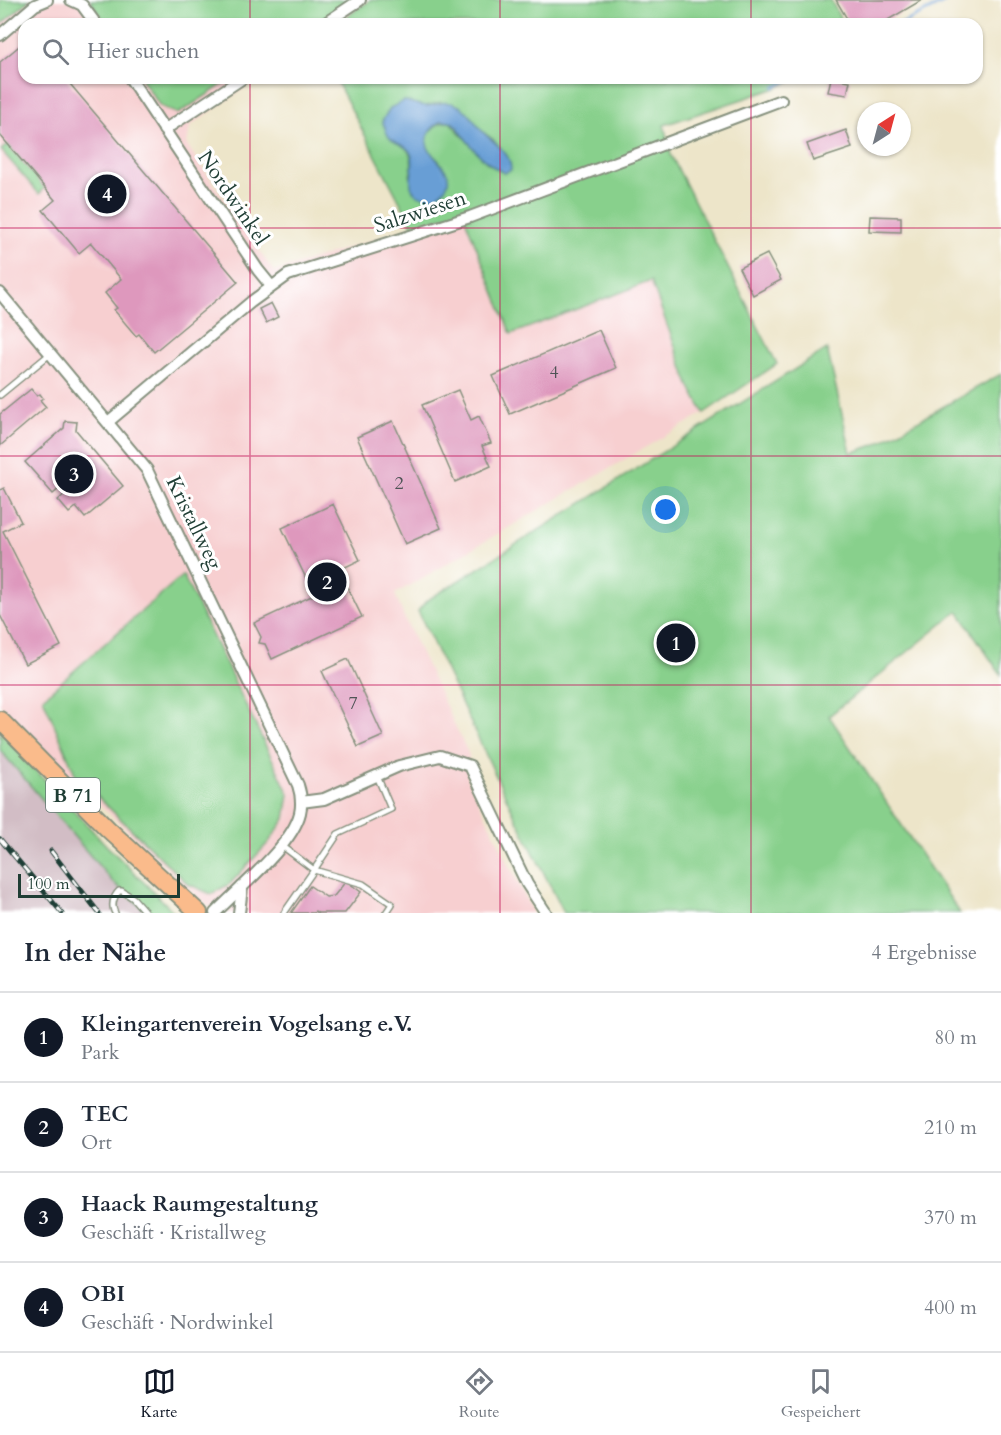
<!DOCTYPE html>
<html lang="de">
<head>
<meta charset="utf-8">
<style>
  :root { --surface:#fff; --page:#f6f6f7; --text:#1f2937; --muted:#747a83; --line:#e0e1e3; --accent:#111827 }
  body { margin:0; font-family:Cardo,serif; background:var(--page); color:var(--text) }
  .compass { position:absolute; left:857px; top:102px; width:54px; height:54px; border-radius:50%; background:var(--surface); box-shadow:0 2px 4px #0004; rotate:36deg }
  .scale { position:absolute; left:18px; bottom:15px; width:162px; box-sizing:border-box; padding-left:6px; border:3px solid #1f3d34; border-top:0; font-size:16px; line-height:21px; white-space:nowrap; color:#1f3d34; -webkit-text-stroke:4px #fff; paint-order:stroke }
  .you { position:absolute; left:666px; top:510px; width:21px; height:21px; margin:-15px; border:4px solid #fff; border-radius:50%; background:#1a73e8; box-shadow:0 0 0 9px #1a73e833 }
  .badge { display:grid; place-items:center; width:39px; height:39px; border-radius:50%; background:var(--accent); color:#fff; font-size:20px; font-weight:700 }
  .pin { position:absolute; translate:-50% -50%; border:3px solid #fff; box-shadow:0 2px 6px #0006 }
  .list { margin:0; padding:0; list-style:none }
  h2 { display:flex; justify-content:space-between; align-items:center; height:78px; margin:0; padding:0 24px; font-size:26px }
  h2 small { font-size:20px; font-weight:400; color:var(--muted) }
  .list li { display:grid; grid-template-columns:39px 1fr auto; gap:18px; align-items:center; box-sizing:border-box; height:90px; padding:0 24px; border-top:2px solid var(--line) }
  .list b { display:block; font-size:22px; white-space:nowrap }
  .list p { margin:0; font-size:20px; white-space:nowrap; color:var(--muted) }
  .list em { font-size:20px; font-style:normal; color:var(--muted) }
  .icon { flex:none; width:33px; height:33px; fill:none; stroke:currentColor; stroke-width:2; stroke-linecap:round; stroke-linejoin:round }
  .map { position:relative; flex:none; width:1001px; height:913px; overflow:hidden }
  .search { position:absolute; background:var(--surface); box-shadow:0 2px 4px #0004; left:18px; right:18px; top:18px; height:66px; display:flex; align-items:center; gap:15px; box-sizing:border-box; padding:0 21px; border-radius:18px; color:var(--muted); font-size:22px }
  .sheet { height:438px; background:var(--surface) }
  nav { display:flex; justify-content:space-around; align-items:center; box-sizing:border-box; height:84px; border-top:2px solid var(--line); background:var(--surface); font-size:16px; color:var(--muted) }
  nav a { display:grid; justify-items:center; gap:3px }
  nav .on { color:var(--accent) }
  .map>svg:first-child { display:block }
  .built { fill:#f7cfd0 }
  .industrial { fill:#d2bdc5 }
  .green { fill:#88d08c; stroke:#548660; stroke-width:1.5; fill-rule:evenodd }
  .water { fill:#689ed5; stroke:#446e84; stroke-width:1.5 }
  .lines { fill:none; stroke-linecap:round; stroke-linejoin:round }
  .stream { stroke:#689ed5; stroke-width:3 }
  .building { fill:#de98bd }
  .service-casing { stroke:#86917e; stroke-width:8 }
  .minor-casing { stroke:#86917e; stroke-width:14 }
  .primary-casing { stroke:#86917e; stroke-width:20 }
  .service { stroke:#fff; stroke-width:5 }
  .minor { stroke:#fff; stroke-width:10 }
  .primary { stroke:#fabb8b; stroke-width:16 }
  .rail-casing { stroke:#1f3d34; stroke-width:5 }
  .rail { stroke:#fff; stroke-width:3; stroke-dasharray:9; stroke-linecap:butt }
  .grid { fill:none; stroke:#c2185b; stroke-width:1.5; stroke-opacity:0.55 }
  .labels { text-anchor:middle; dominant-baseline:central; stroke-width:6; stroke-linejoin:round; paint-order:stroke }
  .number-label { font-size:18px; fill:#4f5456 }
  .shield { fill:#fff; stroke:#627771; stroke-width:1.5 }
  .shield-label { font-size:20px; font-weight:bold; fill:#1f3d34 }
  .street-label { font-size:21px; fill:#1f3d34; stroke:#fff }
</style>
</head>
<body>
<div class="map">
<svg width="1001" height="913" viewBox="0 0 1001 913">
  <rect width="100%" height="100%" fill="#fff"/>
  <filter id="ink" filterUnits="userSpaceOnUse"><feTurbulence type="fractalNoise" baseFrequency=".0167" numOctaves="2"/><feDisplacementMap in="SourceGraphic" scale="12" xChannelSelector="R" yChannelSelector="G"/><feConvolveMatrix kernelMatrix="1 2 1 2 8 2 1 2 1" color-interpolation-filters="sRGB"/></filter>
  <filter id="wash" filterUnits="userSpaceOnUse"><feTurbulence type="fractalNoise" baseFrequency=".008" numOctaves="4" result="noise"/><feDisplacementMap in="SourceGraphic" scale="24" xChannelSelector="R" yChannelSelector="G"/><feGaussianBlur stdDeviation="1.35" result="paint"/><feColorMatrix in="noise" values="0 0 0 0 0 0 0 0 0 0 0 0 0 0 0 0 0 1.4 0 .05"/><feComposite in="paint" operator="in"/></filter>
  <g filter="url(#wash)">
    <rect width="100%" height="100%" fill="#ede5c9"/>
    <!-- built -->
    <polygon class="built" points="0,0 370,0 336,24 24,24 24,78 259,78 190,126 187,145 274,272 462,211 511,334 651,281 689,385 704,413 395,594 404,617 469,755 467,778 533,913 217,913 185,886 34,742 0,705"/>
    <!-- industrial -->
    <polygon class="industrial" points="0,750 112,881 148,913 0,913"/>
    <!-- green -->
    <g class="green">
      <polygon points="0,0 30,0 0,25"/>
      <polygon points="90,0 354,0 317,24 105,24"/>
      <polygon points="370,0 831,0 843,24 336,24"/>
      <polygon points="141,78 233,78 178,114 160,106"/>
      <path d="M335 78H796L776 88 664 125 671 155 777 364 704 413 689 385 651 281 511 334 462 211 413 227ZM441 102 494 140 504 173 486 162 450 122C436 121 420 135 428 150 431 155 438 158 441 164 444 170 444 180 445 188L436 197 410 176C414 159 412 148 394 141L420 105 426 106Z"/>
      <polygon points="8,144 45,188 39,194 1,150"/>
      <polygon points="827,349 851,453 877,444 1001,374 1001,675 958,611 829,716 960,913 564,913 513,812 418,611 426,601"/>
      <polygon points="183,575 289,794 285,819 269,842 230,884 211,894 188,884 76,776 43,698"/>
      <polygon points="0,732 107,846 175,913 148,913 112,881 0,750"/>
    </g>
    <!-- water -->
    <path class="water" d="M404 101C411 102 420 106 427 106 438 105 443 100 455 104 469 109 474 123 484 133 495 144 511 152 511 170L504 173C490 166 478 155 469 143 463 137 459 126 451 122 450 122 443 121 442 121 437 123 434 127 431 130 411 156 468 167 441 193 436 197 430 199 424 197 399 191 418 169 411 154 407 144 396 145 390 138 386 134 385 126 382 121L390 108Z"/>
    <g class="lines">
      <!-- stream -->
      <g class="stream">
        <polyline points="901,24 949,0"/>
        <polyline points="775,87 793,78"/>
      </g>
    </g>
    <g id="blocks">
      <!-- building -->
      <g class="building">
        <polygon points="836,0 922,0 881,24 850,24"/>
        <polygon points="24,42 24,78 65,78 238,282 154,352 139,334 136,336 114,310 117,308 105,293 121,279 91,243 79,253 43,210 55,200 0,135 0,62"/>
        <polygon points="831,78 850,81 847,95 828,92"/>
        <polygon points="846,130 852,148 813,161 807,144"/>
        <polygon points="870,216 901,217 901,232 869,231"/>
        <polygon points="767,254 781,280 753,295 739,268"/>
        <polygon points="271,303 278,317 266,323 259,309"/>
        <polygon points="599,330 616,368 510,414 493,376"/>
        <polygon points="31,389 37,396 40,394 43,398 40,400 46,407 0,446 0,414"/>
        <polygon points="458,390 471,420 479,416 491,443 482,446 491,466 455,482 422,405"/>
        <polygon points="65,421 77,422 76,430 123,486 85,518 76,507 69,513 58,500 65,494 60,488 53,494 25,462 64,428"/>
        <polygon points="393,421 441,528 405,544 357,437"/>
        <polygon points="4,488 21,522 3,531 61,646 25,664 0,615 0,490"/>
        <polygon points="333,504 360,560 339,570 362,617 272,659 265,644 259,643 261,637 254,623 314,595 282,528"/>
        <polygon points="348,659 383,736 358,747 322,671"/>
        <polygon points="346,881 361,892 345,913 318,913 315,911 314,913 291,913 310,886 326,897 334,896"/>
      </g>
    </g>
  </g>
  <g filter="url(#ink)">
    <use href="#blocks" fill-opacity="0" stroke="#86917e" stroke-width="1.5"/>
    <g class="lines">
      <defs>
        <g id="service">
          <polyline points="0,395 50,354"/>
          <polyline points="377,776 391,809 338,834 314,870 363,884 392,904 386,913"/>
          <polyline points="281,845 314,870 284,913"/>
          <path d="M115 913C111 906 113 897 119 891H122L133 898 146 913"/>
        </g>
        <g id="minor">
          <polyline points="71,0 82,5 96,24"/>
          <polyline points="324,24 360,0"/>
          <polyline points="0,35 35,5 47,0"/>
          <polyline points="130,78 258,270 271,286"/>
          <polyline points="164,130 243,78"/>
          <path d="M0 293 147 470 298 785C301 794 302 804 300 813 292 846 239 888 215 913"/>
          <polyline points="108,422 251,302 288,275 470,217 781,100"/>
          <polyline points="301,802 324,799 399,766 440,756 470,766 527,884 546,913"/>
          <polyline points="239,913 242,887"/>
        </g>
        <polyline id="primary" points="0,720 108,829 199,913"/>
      </defs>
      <!-- service casing -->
      <use href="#service" class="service-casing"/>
      <!-- minor casing -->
      <use href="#minor" class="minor-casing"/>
      <!-- primary casing -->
      <use href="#primary" class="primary-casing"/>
      <!-- service -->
      <use href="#service" class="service"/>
      <!-- minor -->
      <use href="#minor" class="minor"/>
      <!-- primary -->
      <use href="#primary" class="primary"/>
      <defs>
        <g id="rail">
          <polyline points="0,839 62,913"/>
          <polyline points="51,851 99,913"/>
        </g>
      </defs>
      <!-- rail casing -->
      <use href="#rail" class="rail-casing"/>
      <!-- rail -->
      <use href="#rail" class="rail"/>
    </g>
  </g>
  <!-- grid -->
  <path class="grid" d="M250 0V24M500 0V24M751 0V24M250 78V913M500 78V913M751 78V913M0 228H1001M0 456H1001M0 685H1001"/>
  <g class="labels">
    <!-- number labels -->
    <g class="number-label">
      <text x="554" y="372">4</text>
      <text x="399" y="483">2</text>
      <text x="353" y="703">7</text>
    </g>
    <!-- shield labels -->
    <rect class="shield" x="46" y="778" width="54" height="34" rx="4.5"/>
    <g class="shield-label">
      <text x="73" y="795">B 71</text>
    </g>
    <!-- street labels -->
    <g class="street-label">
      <text transform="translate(233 198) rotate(56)">Nordwinkel</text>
      <text transform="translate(420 212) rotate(-18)">Salzwiesen</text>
      <text transform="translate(194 523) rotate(64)">Kristallweg</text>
    </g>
  </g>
</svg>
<svg class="compass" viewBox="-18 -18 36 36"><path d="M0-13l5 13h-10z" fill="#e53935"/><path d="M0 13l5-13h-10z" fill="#747a83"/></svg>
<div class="scale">100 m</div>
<div class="you"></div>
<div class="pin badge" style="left:676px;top:643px">1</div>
<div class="pin badge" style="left:327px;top:582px">2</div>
<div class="pin badge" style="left:74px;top:474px">3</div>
<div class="pin badge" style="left:107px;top:194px">4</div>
<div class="search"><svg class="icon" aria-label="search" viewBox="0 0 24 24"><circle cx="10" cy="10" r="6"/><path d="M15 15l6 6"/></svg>Hier suchen</div>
</div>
<section class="sheet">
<h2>In der Nähe<small>4 Ergebnisse</small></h2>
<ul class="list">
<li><span class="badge">1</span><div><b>Kleingartenverein Vogelsang e.V.</b><p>Park</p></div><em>80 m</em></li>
<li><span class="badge">2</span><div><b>TEC</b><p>Ort</p></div><em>210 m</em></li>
<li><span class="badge">3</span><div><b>Haack Raumgestaltung</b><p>Geschäft · Kristallweg</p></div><em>370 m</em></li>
<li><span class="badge">4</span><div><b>OBI</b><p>Geschäft · Nordwinkel</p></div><em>400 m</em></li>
</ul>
</section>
<nav>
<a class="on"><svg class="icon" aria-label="map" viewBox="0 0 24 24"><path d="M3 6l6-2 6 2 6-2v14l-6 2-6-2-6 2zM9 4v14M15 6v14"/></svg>Karte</a>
<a><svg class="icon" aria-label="directions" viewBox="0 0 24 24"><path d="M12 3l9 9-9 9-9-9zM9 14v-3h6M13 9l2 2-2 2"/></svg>Route</a>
<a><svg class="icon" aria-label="saved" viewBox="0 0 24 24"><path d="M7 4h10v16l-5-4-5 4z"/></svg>Gespeichert</a>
</nav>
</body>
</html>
